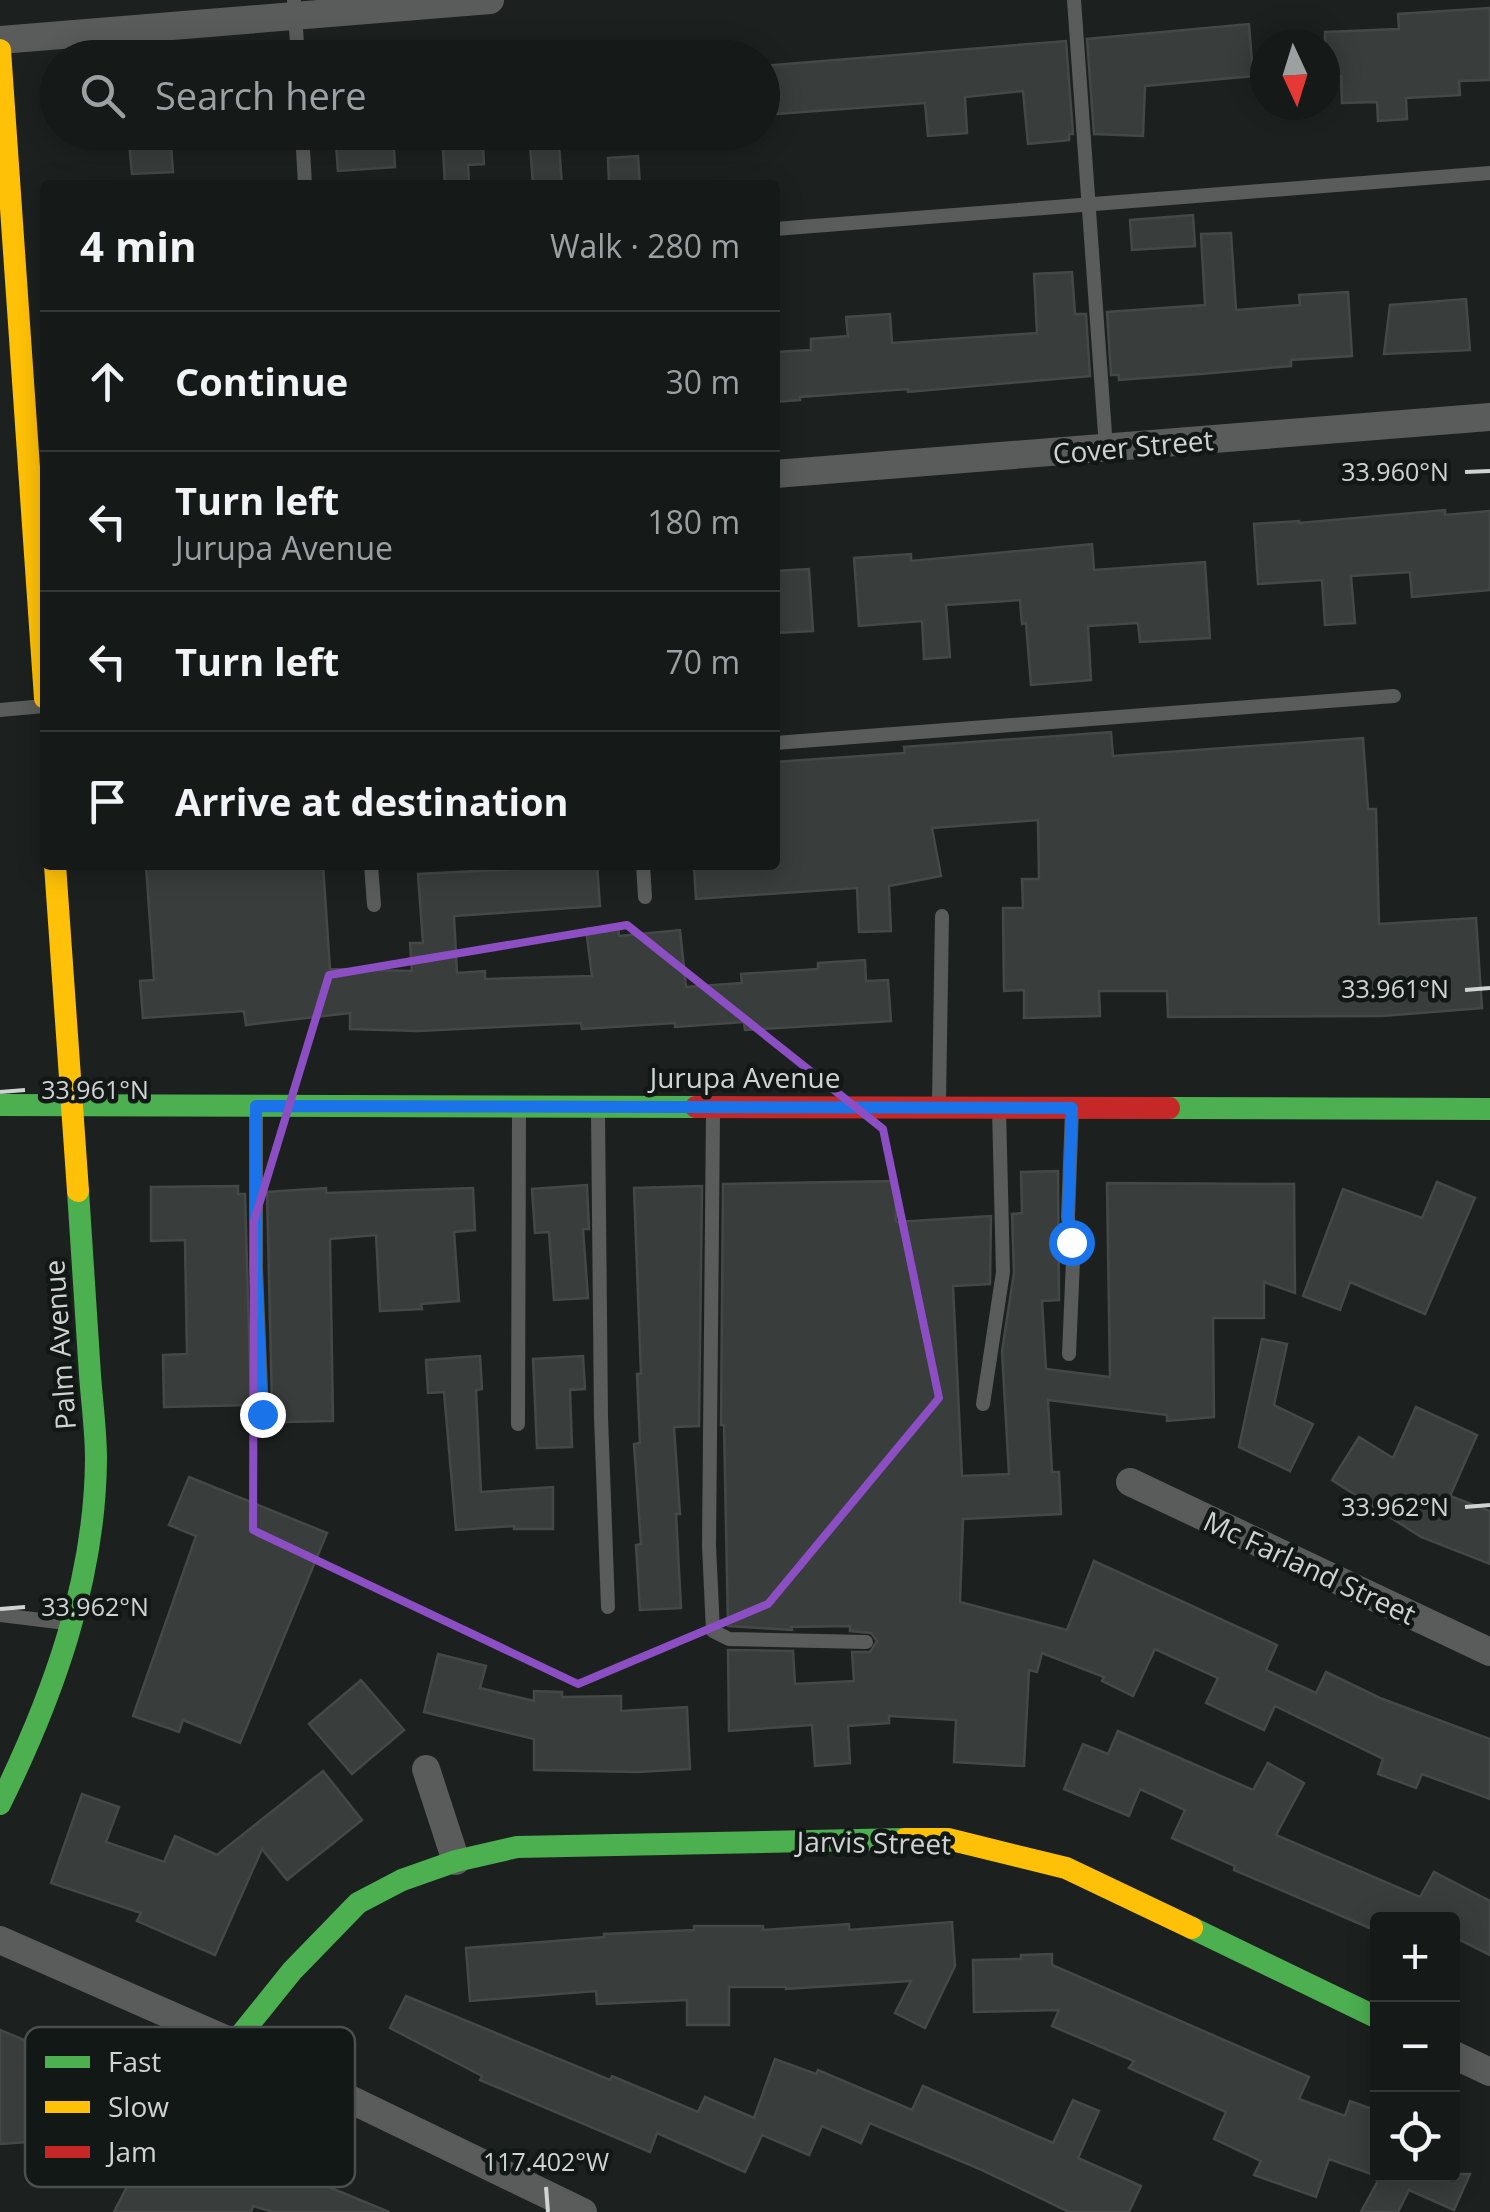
<!DOCTYPE html>
<html lang="en">
<head>
<meta charset="utf-8">
<style>
  :root { --surface:#151917; --page:#1e2220; --text:#f1f3f6; --muted:#9da0a1; --line:#343836 }
  body { margin:0; font-family:"Open Sans",sans-serif; background:var(--page); color:var(--text) }
  .controls { position:absolute; right:30px; bottom:30px; display:grid; overflow:hidden; border-radius:10px; box-shadow:0 5px 25px #0003 }
  .controls button { width:90px; height:90px; display:grid; place-items:center; padding:0; border:0; border-bottom:2px solid var(--line); background:var(--surface); color:var(--text); font:50px sans-serif }
  .compass { position:absolute; left:1250px; top:30px; width:90px; height:90px; border-radius:50%; background:var(--surface); box-shadow:0 5px 25px #0003; rotate:176deg }
  .stop { position:absolute; width:30px; height:30px; margin:-22px; border:8px solid #1a73e8; border-radius:50%; background:#fff }
  .stop.end { background:#1a73e8; border-color:#fff; box-shadow:0 2px 10px #0008 }
  .list { margin:0; padding:0; list-style:none }
  h2 { display:flex; justify-content:space-between; align-items:center; height:130px; margin:0; padding:0 40px; font-size:42px }
  h2 small { font-size:32px; font-weight:400; color:var(--muted) }
  .list li { display:grid; grid-template-columns:65px 1fr auto; gap:30px; align-items:center; box-sizing:border-box; height:140px; padding:0 40px; border-top:2px solid var(--line) }
  .list b { display:block; font-size:38px; white-space:nowrap }
  .list p { margin:0; font-size:32px; white-space:nowrap; color:var(--muted) }
  .list em { font-size:32px; font-style:normal; color:var(--muted) }
  .icon { flex:none; width:55px; height:55px; fill:none; stroke:currentColor; stroke-width:2; stroke-linecap:round; stroke-linejoin:round }
  .map { position:relative; flex:none; width:1490px; height:2212px; overflow:hidden }
  .search { position:absolute; background:var(--surface); box-shadow:0 5px 25px #0003; left:40px; top:40px; width:740px; height:110px; display:flex; align-items:center; gap:25px; box-sizing:border-box; padding:0 35px; border-radius:55px; color:var(--muted); font-size:38px }
  .panel { position:absolute; background:var(--surface); box-shadow:0 5px 25px #0003; left:40px; top:180px; width:740px; height:690px; border-radius:10px }
  .map>svg:first-child { display:block }
  .building { fill:#393d3b; stroke:#444847; stroke-width:2.5 }
  .lines { fill:none; stroke-linecap:round; stroke-linejoin:round }
  .lane { stroke:#5a5c5b; stroke-width:14 }
  .street { stroke:#5a5c5b; stroke-width:28 }
  .fast { stroke:#4caf50; stroke-width:22 }
  .slow { stroke:#ffc107; stroke-width:22 }
  .jam { stroke:#c62828; stroke-width:22 }
  .route { stroke:#1a73e8; stroke-width:12 }
  .marked { fill:none; stroke:#8c4ec3; stroke-width:8; stroke-linejoin:round }
  .ticks { fill:none; stroke:#cfd4d2; stroke-width:4 }
  .labels { text-anchor:middle; dominant-baseline:central; stroke-width:9; stroke-linejoin:round; paint-order:stroke }
  .street-label { font-size:28px; fill:#cfd4d2; stroke:#121816 }
  .key { fill:#121816; stroke:#4b504e; stroke-width:2.5 }
  .key-label { font-size:28px; fill:#cfd4d2 }
  .ticks-label { font-size:25px; text-anchor:middle; fill:#cfd4d2; stroke:#121816; stroke-width:9; stroke-linejoin:round; paint-order:stroke }
</style>
</head>
<body>
<div class="map">
<svg width="1490" height="2212" viewBox="0 0 1490 2212">
  <rect width="100%" height="100%" fill="#1c211f"/>
  <!-- building -->
  <g class="building">
    <polygon points="1490,8 1490,80 1459,81 1460,95 1406,98 1407,119 1378,121 1377,102 1342,103 1341,76 1325,77 1325,32 1399,29 1398,14"/>
    <polygon points="1249,24 1253,76 1145,86 1143,136 1094,134 1087,39"/>
    <polygon points="1066,41 1073,134 1069,134 1069,140 1028,144 1023,91 965,97 967,133 928,136 925,103 762,115 762,66"/>
    <polygon points="128,132 170,132 173,172 132,174"/>
    <polygon points="335,132 393,132 395,167 338,171"/>
    <polygon points="442,132 482,132 484,164 468,165 469,185 445,185"/>
    <polygon points="529,132 558,132 562,185 533,185"/>
    <polygon points="638,156 640,185 609,185 608,158"/>
    <polygon points="1193,215 1195,246 1132,250 1130,220"/>
    <polygon points="1231,233 1236,310 1300,305 1299,295 1348,292 1352,356 1291,360 1291,366 1201,374 1119,380 1119,375 1111,375 1107,312 1205,305 1201,234"/>
    <polygon points="1072,272 1075,314 1086,314 1090,376 908,392 908,389 800,397 800,400 775,402 775,352 811,350 811,339 848,336 846,317 890,314 892,343 1037,333 1034,274"/>
    <polygon points="1466,299 1470,350 1384,354 1390,305"/>
    <polygon points="1445,510 1445,515 1490,511 1490,590 1412,597 1410,572 1351,576 1355,623 1325,625 1322,580 1258,584 1254,524 1299,521 1299,523"/>
    <polygon points="1092,544 1094,570 1205,562 1210,638 1140,642 1138,623 1088,626 1091,680 1031,685 1026,623 1022,624 1020,600 946,605 950,657 924,659 922,621 859,626 854,558 911,554 911,561"/>
    <polygon points="809,569 813,631 775,633 775,571"/>
    <polygon points="1111,732 1113,756 1363,738 1368,809 1376,809 1379,924 1476,918 1482,1008 1382,1016 1168,1017 1167,991 1099,991 1100,1016 1024,1018 1024,990 1004,991 1003,908 1023,908 1022,879 1039,879 1038,820 932,828 941,876 889,886 891,931 859,932 857,888 696,899 694,865 775,865 775,762 905,753 904,747"/>
    <polygon points="146,865 323,865 330,969 412,971 410,943 423,943 418,874 597,865 600,906 454,916 457,973 485,971 485,979 592,976 586,929 618,925 619,936 680,930 686,987 742,983 741,974 818,969 818,963 865,960 866,981 888,980 891,1021 745,1030 744,1022 675,1027 675,1023 582,1029 581,1023 418,1031 350,1029 350,1013 246,1025 244,1011 143,1018 140,981 154,980"/>
    <polygon points="1058,1171 1059,1300 1042,1301 1046,1369 1110,1377 1107,1183 1294,1184 1295,1293 1264,1282 1264,1318 1213,1318 1214,1417 1167,1421 1167,1415 1048,1400 1052,1472 1059,1472 1061,1514 963,1519 960,1602 1067,1630 1094,1561 1277,1645 1266,1670 1316,1693 1326,1672 1380,1698 1490,1739 1490,1799 1422,1774 1416,1788 1378,1774 1383,1759 1275,1706 1264,1730 1206,1703 1218,1678 1155,1649 1133,1696 1102,1681 1104,1677 1042,1653 1037,1672 1029,1670 1024,1766 954,1762 956,1720 889,1716 889,1723 848,1726 850,1763 815,1766 812,1725 729,1731 728,1650 793,1651 795,1684 854,1681 852,1652 870,1652 877,1641 871,1633 850,1631 850,1626 791,1627 792,1630 728,1626 724,1425 721,1425 723,1184 895,1181 896,1222 991,1216 990,1284 953,1286 962,1476 1009,1474 1002,1351 1014,1273 1012,1214 1022,1213 1021,1172"/>
    <polygon points="1437,1182 1475,1198 1425,1314 1350,1282 1340,1310 1303,1296 1343,1189 1422,1218"/>
    <polygon points="587,1185 589,1229 583,1229 588,1298 554,1300 549,1232 535,1233 532,1189"/>
    <polygon points="238,1186 238,1194 245,1194 251,1405 164,1407 163,1355 187,1354 185,1240 151,1241 151,1187"/>
    <polygon points="702,1186 699,1426 674,1427 680,1514 676,1514 681,1608 640,1610 636,1545 641,1544 634,1444 640,1443 637,1374 641,1374 634,1188"/>
    <polygon points="326,1188 326,1193 473,1188 475,1230 454,1232 459,1301 421,1304 422,1309 380,1311 376,1235 330,1239 333,1421 283,1422 283,1405 272,1405 267,1192"/>
    <polygon points="1262,1339 1287,1344 1274,1405 1313,1424 1290,1471 1239,1447"/>
    <polygon points="480,1356 482,1389 476,1390 481,1492 553,1487 553,1529 514,1529 514,1526 456,1530 444,1392 428,1393 426,1360"/>
    <polygon points="583,1356 585,1389 570,1390 572,1447 537,1448 533,1359"/>
    <polygon points="1416,1407 1477,1435 1450,1496 1490,1511 1490,1564 1421,1537 1332,1480 1359,1437 1393,1458"/>
    <polygon points="189,1477 327,1533 240,1743 183,1720 179,1732 133,1716 196,1536 169,1525"/>
    <polygon points="438,1654 486,1666 480,1688 534,1701 534,1691 562,1692 562,1697 621,1696 621,1711 687,1707 690,1769 638,1772 534,1770 534,1739 424,1712"/>
    <polygon points="361,1680 404,1730 352,1774 309,1724"/>
    <polygon points="1118,1731 1253,1790 1268,1763 1304,1783 1276,1835 1420,1897 1434,1872 1490,1901 1490,1955 1452,1936 1452,1920 1376,1920 1372,1929 1234,1870 1235,1866 1172,1838 1185,1810 1140,1789 1129,1816 1064,1789 1083,1744 1108,1754"/>
    <polygon points="323,1771 362,1820 287,1880 262,1849 215,1955 137,1921 141,1913 51,1883 82,1794 119,1807 106,1842 164,1862 175,1836 217,1855"/>
    <polygon points="952,1922 955,1966 925,2028 895,2013 911,1981 786,1989 786,1987 729,1987 729,2025 687,2025 687,2000 597,2004 596,1991 470,2001 466,1948 604,1937 604,1934 694,1930 694,1926 763,1926 763,1930 849,1924 849,1930"/>
    <polygon points="1052,1954 1052,1965 1309,2077 1299,2099 1345,2116 1350,2101 1378,2111 1378,2174 1470,2174 1454,2210 1409,2190 1398,2212 1361,2212 1380,2177 1329,2159 1316,2197 1254,2175 1261,2161 1214,2139 1226,2112 1129,2068 1134,2061 1052,2026 1059,2010 974,2012 973,1960 1021,1959 1021,1955"/>
    <polygon points="406,1996 610,2080 612,2076 698,2112 705,2097 754,2118 775,2059 816,2074 818,2070 912,2110 923,2086 1053,2143 1073,2100 1099,2111 1078,2158 1141,2186 1129,2212 1069,2212 982,2170 870,2123 861,2143 822,2126 809,2155 762,2135 745,2172 657,2133 650,2152 480,2080 482,2076 390,2028"/>
    <polygon points="0,2030 41,2047 31,2070 96,2096 103,2080 222,2131 219,2139 310,2169 307,2178 389,2212 273,2212 253,2206 251,2212 114,2212 137,2167 75,2142 69,2158 28,2142 0,2144"/>
  </g>
  <g class="lines">
    <!-- lane -->
    <g class="lane">
      <polyline points="294,0 298,58"/>
      <polyline points="1074,0 1106,448"/>
      <polyline points="302,132 305,185"/>
      <polyline points="775,229 1490,173"/>
      <polyline points="0,710 44,706"/>
      <polyline points="775,743 1394,696"/>
      <polyline points="371,865 374,905"/>
      <polyline points="643,865 645,897"/>
      <polyline points="939,1102 942,916"/>
      <polyline points="256,1107 256,1269 262,1414"/>
      <polyline points="598,1112 601,1417 608,1607"/>
      <polyline points="713,1113 709,1546 713,1631 729,1639 866,1642"/>
      <polyline points="1069,1354 1073,1260 1068,1217 1072,1109"/>
      <polyline points="983,1404 1003,1272 999,1109"/>
      <polyline points="518,1424 519,1112"/>
      <polyline points="0,1615 66,1623"/>
    </g>
    <!-- street -->
    <g class="street">
      <polyline points="0,40 490,0"/>
      <polyline points="775,474 1490,417"/>
      <polyline points="1130,1482 1490,1652"/>
      <polyline points="426,1769 456,1861"/>
      <polyline points="0,1940 234,2043 583,2212"/>
      <polyline points="1452,2054 1490,2072"/>
    </g>
    <!-- fast -->
    <g class="fast">
      <polyline points="0,1105 696,1107"/>
      <polyline points="1169,1108 1490,1109"/>
      <path d="M0 1804C53 1696 95 1581 96 1459 96 1431 92 1403 90 1375 86 1314 82 1252 78 1191"/>
      <polyline points="1192,1928 1378,2018"/>
      <polyline points="234,2043 292,1971 358,1903 402,1880 456,1861 517,1847 905,1839"/>
    </g>
    <!-- slow -->
    <g class="slow">
      <polyline points="0,50 45,698"/>
      <polyline points="55,865 78,1191"/>
      <polyline points="905,1839 948,1839 1066,1868 1192,1928"/>
    </g>
    <!-- jam -->
    <polyline class="jam" points="696,1107 1169,1108"/>
  </g>
  <g class="lines">
    <!-- route -->
    <polyline class="route" points="262,1414 256,1269 256,1106 1072,1108 1068,1217 1071,1242"/>
  </g>
  <!-- marked area -->
  <path class="marked" d="M627 925 883 1129 939 1398 768 1604 578 1684 253 1530 254 1221 329 975Z"/>
  <!-- ticks -->
  <path class="ticks" d="M1465 472 1490 471M1465 990 1490 988M0 1092 25 1090M1465 1507 1490 1505M0 1609 25 1607M546 2187 548 2212"/>
  <g class="labels">
    <!-- street labels -->
    <g class="street-label">
      <text transform="translate(1133 446) rotate(-5)">Cover Street</text>
      <text x="745" y="1077">Jurupa Avenue</text>
      <text transform="translate(59 1345) rotate(-94)">Palm Avenue</text>
      <text transform="translate(1310 1567) rotate(25)">Mc Farland Street</text>
      <text transform="translate(874 1842) rotate(1)">Jarvis Street</text>
    </g>
  </g>
  <!-- legend -->
  <rect x="25" y="2027" width="330" height="160" rx="15" class="key"/>
  <rect x="45" y="2056" width="45" height="12" fill="#4caf50"/>
  <rect x="45" y="2101" width="45" height="12" fill="#ffc107"/>
  <rect x="45" y="2146" width="45" height="12" fill="#c62828"/>
  <g class="key-label">
    <text x="108" y="2072">Fast</text>
    <text x="108" y="2117">Slow</text>
    <text x="108" y="2162">Jam</text>
  </g>
  <g class="ticks-label">
    <text x="1395" y="481">33.960°N</text>
    <text x="1395" y="998">33.961°N</text>
    <text x="95" y="1099">33.961°N</text>
    <text x="1395" y="1516">33.962°N</text>
    <text x="95" y="1616">33.962°N</text>
    <text x="546" y="2171">117.402°W</text>
  </g>
</svg>
<div class="controls">
<button>+</button>
<button>−</button>
<button><svg class="icon" aria-label="locate" viewBox="0 0 24 24"><circle cx="12" cy="12" r="6"/><path d="M12 2v4M12 18v4M2 12h4M18 12h4"/></svg></button>
</div>
<svg class="compass" viewBox="-18 -18 36 36"><path d="M0-13l5 13h-10z" fill="#e53935"/><path d="M0 13l5-13h-10z" fill="#9da0a1"/></svg>
<div class="stop" style="left:1071px;top:1242px"></div>
<div class="stop end" style="left:262px;top:1414px"></div>
<div class="search"><svg class="icon" aria-label="search" viewBox="0 0 24 24"><circle cx="10" cy="10" r="6"/><path d="M15 15l6 6"/></svg>Search here</div>
<section class="panel">
<h2>4 min<small>Walk · 280 m</small></h2>
<ul class="list">
<li><svg class="icon" aria-label="ahead" viewBox="0 0 24 24"><path d="M12 20V5M6 11l6-6 6 6"/></svg><div><b>Continue</b></div><em>30 m</em></li>
<li><svg class="icon" aria-label="left" viewBox="0 0 24 24"><path d="M17 20v-9H6M10 6l-5 5 5 5"/></svg><div><b>Turn left</b><p>Jurupa Avenue</p></div><em>180 m</em></li>
<li><svg class="icon" aria-label="left" viewBox="0 0 24 24"><path d="M17 20v-9H6M10 6l-5 5 5 5"/></svg><div><b>Turn left</b></div><em>70 m</em></li>
<li><svg class="icon" aria-label="arrive" viewBox="0 0 24 24"><path d="M6 21V4h12l-3 4 3 4H6"/></svg><div><b>Arrive at destination</b></div></li>
</ul>
</section>
</div>
</body>
</html>
